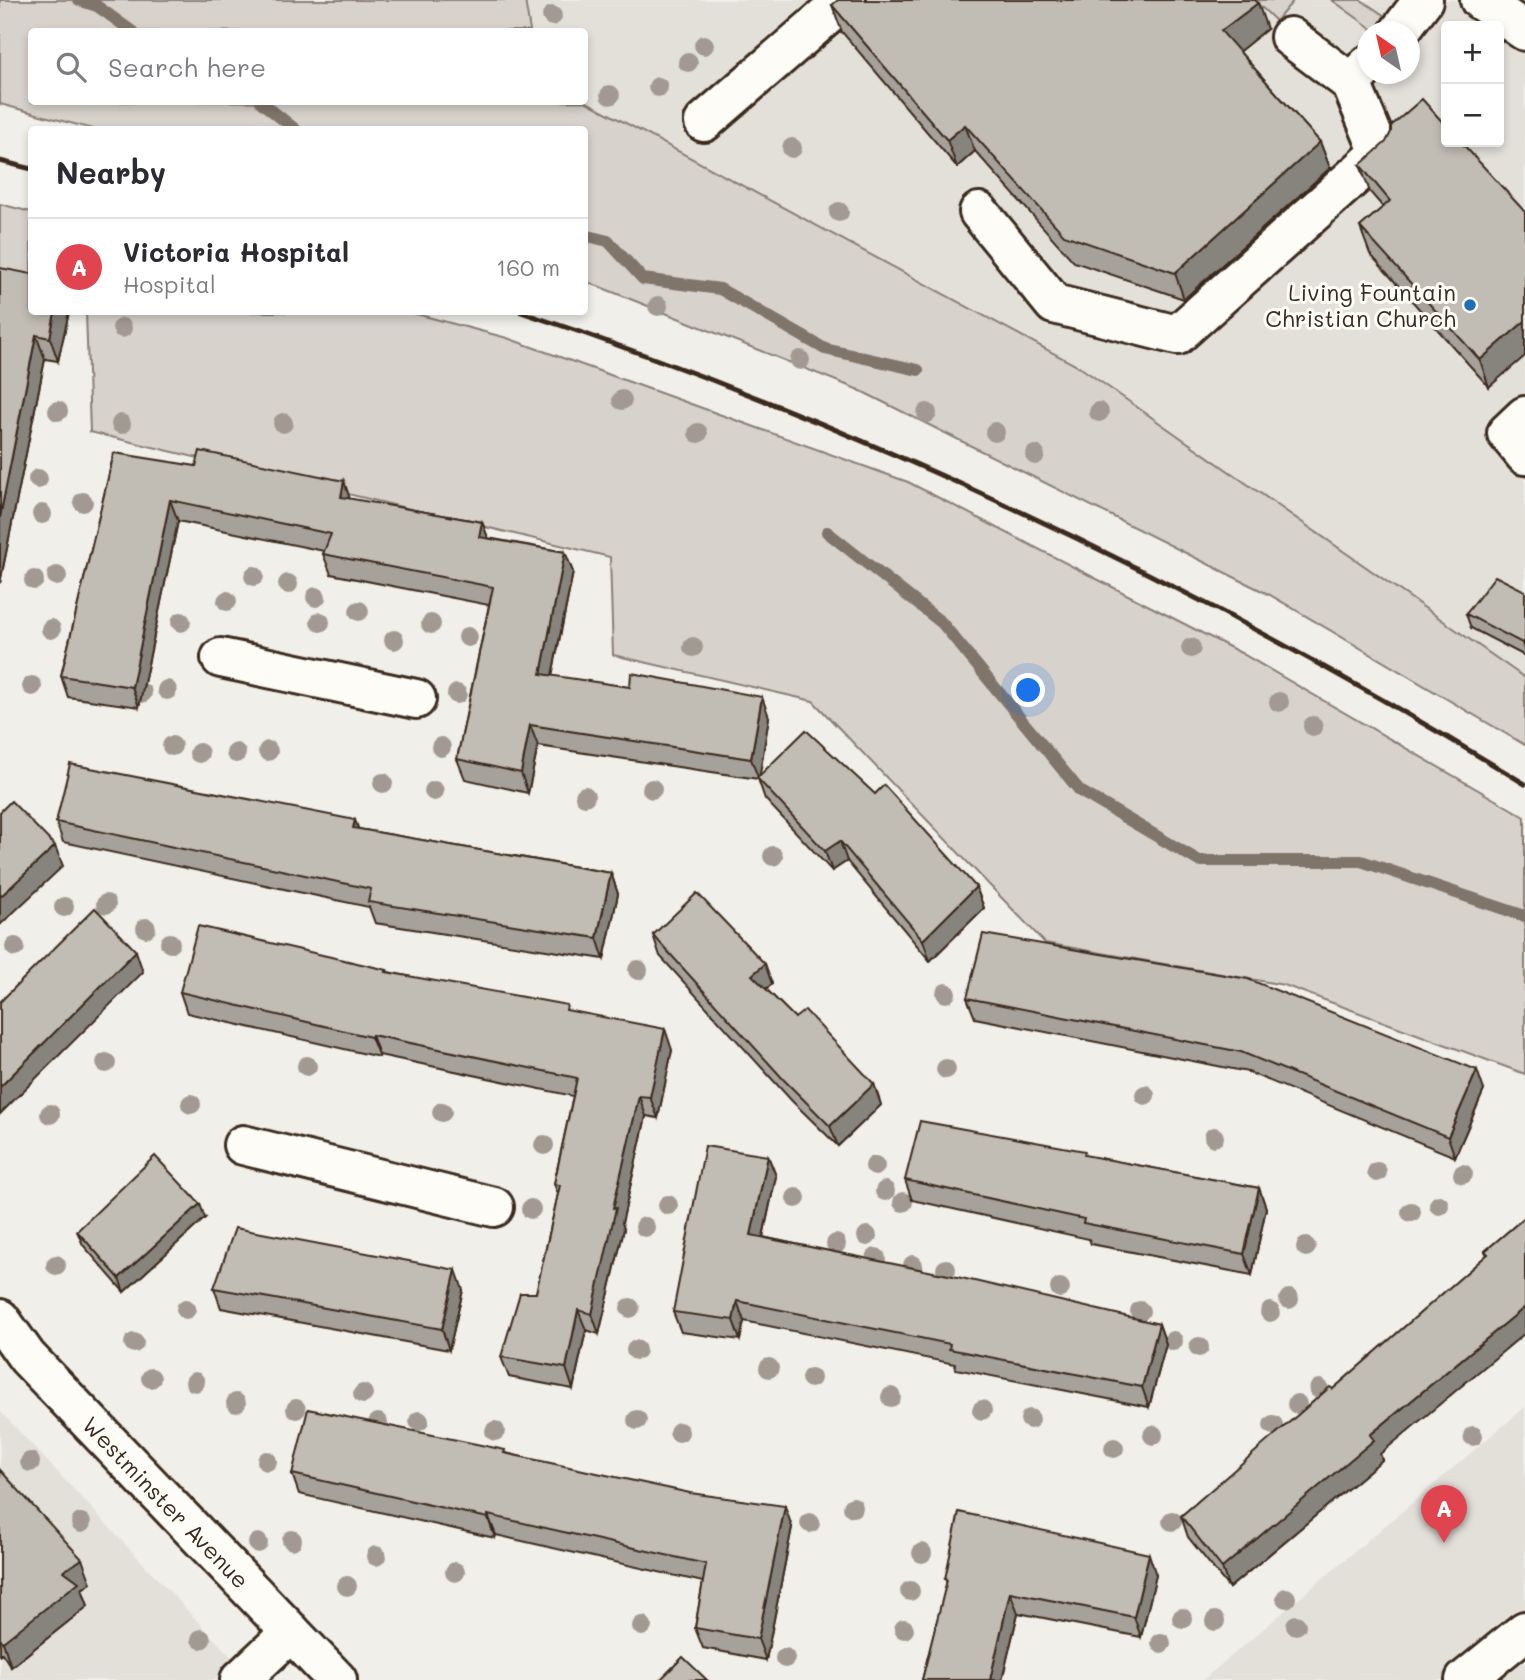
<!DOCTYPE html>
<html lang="en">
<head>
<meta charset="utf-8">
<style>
  :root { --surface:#fff; --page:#f2f2f3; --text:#2b2b33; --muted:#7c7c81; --line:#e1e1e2; --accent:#b45309 }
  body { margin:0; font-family:Mali,sans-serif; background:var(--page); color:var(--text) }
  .controls { position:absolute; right:21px; top:21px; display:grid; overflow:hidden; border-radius:7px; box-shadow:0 4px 10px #0003 }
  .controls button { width:63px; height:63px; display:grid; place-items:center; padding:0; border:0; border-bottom:2px solid var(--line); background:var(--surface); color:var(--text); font:35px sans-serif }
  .compass { position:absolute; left:1357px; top:21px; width:63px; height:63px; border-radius:50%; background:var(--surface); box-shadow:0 4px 10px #0003; rotate:326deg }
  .you { position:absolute; left:1029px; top:691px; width:24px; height:24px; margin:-18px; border:5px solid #fff; border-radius:50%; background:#1a73e8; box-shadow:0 0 0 10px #1a73e833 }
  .badge { display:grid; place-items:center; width:46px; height:46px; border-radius:50%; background:var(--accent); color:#fff; font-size:23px; font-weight:700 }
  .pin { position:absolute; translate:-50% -58px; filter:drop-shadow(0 2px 4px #0008) }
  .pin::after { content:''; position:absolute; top:37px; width:24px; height:21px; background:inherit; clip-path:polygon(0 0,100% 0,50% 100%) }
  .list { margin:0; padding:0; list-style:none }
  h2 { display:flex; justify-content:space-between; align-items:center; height:91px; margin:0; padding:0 28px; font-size:30px }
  h2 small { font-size:23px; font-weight:400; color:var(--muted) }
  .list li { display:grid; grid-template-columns:46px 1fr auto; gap:21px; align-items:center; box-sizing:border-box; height:98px; padding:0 28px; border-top:2px solid var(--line) }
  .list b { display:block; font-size:26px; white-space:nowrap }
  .list p { margin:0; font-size:23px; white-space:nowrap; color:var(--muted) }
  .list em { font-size:23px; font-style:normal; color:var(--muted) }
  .icon { flex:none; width:38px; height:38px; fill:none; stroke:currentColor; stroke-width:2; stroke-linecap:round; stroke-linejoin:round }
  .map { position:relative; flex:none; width:1525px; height:1680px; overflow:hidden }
  .search { position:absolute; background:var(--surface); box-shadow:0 4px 10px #0003; left:28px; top:28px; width:560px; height:77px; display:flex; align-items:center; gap:18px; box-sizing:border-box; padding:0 24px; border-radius:7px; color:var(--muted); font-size:26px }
  .panel { position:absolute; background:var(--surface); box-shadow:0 4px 10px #0003; left:28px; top:126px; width:560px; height:189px; border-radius:7px }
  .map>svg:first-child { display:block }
  .built { fill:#e3e0da; fill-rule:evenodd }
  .green { fill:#d7d2cc; stroke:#897e75; stroke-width:2 }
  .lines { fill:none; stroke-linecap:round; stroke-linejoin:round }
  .stream { stroke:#80746b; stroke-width:12 }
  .minor-casing { stroke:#3b2a1e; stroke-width:44 }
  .major-casing { stroke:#3b2a1e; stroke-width:44 }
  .minor { stroke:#fdfcf7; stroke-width:38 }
  .major { stroke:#fdfcf7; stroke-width:38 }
  .rail { stroke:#3b2a1e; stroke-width:5 }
  .tree { fill:#a29a92 }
  .wall { fill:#a6a29b; stroke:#3b2a1e; stroke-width:2 }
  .shaded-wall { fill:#87847e; stroke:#3b2a1e; stroke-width:2 }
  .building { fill:#c1bcb4; stroke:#3b2a1e; stroke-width:2 }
  .poi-dot { fill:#1f6fb2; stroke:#fdfcf7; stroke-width:2.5 }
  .labels { text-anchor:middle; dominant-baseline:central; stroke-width:6; stroke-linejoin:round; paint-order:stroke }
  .poi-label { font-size:23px; fill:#3b2a1e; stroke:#fdfcf7; text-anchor:end }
  .street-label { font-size:23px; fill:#3b2a1e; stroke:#fdfcf7 }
</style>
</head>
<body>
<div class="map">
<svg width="1525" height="1680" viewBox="0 0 1525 1680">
  <rect width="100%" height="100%" fill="#f1efea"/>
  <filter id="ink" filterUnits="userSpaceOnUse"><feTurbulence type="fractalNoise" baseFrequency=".0143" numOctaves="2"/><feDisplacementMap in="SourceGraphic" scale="14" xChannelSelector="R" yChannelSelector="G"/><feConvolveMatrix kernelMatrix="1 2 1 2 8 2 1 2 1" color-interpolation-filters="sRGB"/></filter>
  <g filter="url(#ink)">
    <!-- built -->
    <g class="built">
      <path d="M525 0H1525V678L1081 368 585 101 584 32 530 31ZM1446 26H1499V142H1446ZM1368 32H1410V74H1368Z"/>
      <polygon points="1525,1407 1525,1680 1203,1680"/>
      <polygon points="0,1411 253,1680 0,1680"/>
    </g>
    <!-- green -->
    <g class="green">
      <polygon points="0,0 525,0 530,31 32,32 32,102 585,101 1081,368 1525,678 1525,745 1270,595 859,390 585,281 584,130 96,130 0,104"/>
      <polygon points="1254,0 1294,0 1276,21"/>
      <polygon points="1332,0 1361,0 1400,26 1398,31 1375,31"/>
      <polygon points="0,204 31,212 31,278 0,271"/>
      <polygon points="86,312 409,312 507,338 908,482 1241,653 1525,817 1525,1074 1284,985 1045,943 813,701 613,655 610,557 90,432"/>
    </g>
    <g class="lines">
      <!-- stream -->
      <g class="stream">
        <polyline points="79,0 97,6 133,32"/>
        <polyline points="261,102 296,130"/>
        <polyline points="584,235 608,241 643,279 720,289 825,349 918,370"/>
        <polyline points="827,532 942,623 1080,791 1199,861 1361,861 1525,916"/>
      </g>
      <defs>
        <g id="minor">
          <polyline points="1399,32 1423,0"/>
          <polyline points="1290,37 1351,83"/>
          <polyline points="704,122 845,0"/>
          <polyline points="979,212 1054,304 1177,335 1380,153 1351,83 1368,65"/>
          <polyline points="1525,416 1507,433 1525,455"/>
          <polyline points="221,658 416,699"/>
          <polyline points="243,1145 494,1207"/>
          <polyline points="0,1319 27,1357 337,1680"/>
          <polyline points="240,1680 291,1632"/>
          <polyline points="1465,1680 1525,1631"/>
        </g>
        <polyline id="major" points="1480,0 1525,31"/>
      </defs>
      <!-- minor casing -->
      <use href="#minor" class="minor-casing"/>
      <!-- major casing -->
      <use href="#major" class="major-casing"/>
      <!-- minor -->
      <use href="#minor" class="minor"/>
      <!-- major -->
      <use href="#major" class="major"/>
      <!-- rail -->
      <g class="rail">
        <polyline points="0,161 32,169"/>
        <path d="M521 312C872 428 1209 591 1525 784"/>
      </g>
    </g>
    <!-- trees -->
    <g class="tree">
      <circle cx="552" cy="16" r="10"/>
      <circle cx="704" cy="45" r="10"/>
      <circle cx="688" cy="62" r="10"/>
      <circle cx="658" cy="87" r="10"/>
      <circle cx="610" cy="95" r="10"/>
      <circle cx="792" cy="148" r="10"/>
      <circle cx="839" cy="212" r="10"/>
      <circle cx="658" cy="306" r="10"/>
      <circle cx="122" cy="328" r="10"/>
      <circle cx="800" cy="360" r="10"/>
      <circle cx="622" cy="400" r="10"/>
      <circle cx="58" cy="411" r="10"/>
      <circle cx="1099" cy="412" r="10"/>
      <circle cx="927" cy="413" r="10"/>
      <circle cx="283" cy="423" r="10"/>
      <circle cx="121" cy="424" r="10"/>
      <circle cx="995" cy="432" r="10"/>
      <circle cx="698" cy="433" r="10"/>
      <circle cx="1035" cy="455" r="10"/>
      <circle cx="38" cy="479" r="10"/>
      <circle cx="83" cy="502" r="10"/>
      <circle cx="42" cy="514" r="10"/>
      <circle cx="57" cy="576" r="10"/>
      <circle cx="254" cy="576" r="10"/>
      <circle cx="34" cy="580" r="10"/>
      <circle cx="288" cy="584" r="10"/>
      <circle cx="316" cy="597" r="10"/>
      <circle cx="227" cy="601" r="10"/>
      <circle cx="359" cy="611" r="10"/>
      <circle cx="181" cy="622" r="10"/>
      <circle cx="320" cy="622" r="10"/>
      <circle cx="431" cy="624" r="10"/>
      <circle cx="51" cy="629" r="10"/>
      <circle cx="468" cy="637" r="10"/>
      <circle cx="394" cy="640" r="10"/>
      <circle cx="693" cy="647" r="10"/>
      <circle cx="1191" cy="648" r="10"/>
      <circle cx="32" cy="686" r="10"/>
      <circle cx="167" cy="690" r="10"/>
      <circle cx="142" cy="693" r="10"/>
      <circle cx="457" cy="694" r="10"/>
      <circle cx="1279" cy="702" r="10"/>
      <circle cx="1313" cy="726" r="10"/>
      <circle cx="172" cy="746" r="10"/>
      <circle cx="441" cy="747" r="10"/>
      <circle cx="268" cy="751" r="10"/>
      <circle cx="199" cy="753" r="10"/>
      <circle cx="236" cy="753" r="10"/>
      <circle cx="383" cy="783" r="10"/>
      <circle cx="652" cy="789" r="10"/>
      <circle cx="434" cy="791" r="10"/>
      <circle cx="585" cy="796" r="10"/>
      <circle cx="773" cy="856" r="10"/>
      <circle cx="106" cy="904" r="10"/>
      <circle cx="64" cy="907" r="10"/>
      <circle cx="146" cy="928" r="10"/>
      <circle cx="170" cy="943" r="10"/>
      <circle cx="15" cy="947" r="10"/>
      <circle cx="638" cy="970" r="10"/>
      <circle cx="946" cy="993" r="10"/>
      <circle cx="106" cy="1063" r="10"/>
      <circle cx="307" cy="1066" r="10"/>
      <circle cx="946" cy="1069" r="10"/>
      <circle cx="1145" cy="1095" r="10"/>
      <circle cx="191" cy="1104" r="10"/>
      <circle cx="442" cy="1112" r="10"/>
      <circle cx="50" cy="1114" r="10"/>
      <circle cx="1214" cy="1137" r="10"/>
      <circle cx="544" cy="1145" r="10"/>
      <circle cx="875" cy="1166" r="10"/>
      <circle cx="1377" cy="1172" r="10"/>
      <circle cx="1463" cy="1174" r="10"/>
      <circle cx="885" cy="1191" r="10"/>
      <circle cx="796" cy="1198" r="10"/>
      <circle cx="903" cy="1202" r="10"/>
      <circle cx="668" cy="1205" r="10"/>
      <circle cx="1439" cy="1205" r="10"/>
      <circle cx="531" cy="1209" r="10"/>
      <circle cx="1411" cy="1212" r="10"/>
      <circle cx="645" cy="1227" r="10"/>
      <circle cx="867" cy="1236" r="10"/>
      <circle cx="836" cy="1244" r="10"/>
      <circle cx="1306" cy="1247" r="10"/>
      <circle cx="876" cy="1258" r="10"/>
      <circle cx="56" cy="1265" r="10"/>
      <circle cx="913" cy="1265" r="10"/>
      <circle cx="946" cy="1269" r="10"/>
      <circle cx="1060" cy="1288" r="10"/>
      <circle cx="1289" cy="1299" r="10"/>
      <circle cx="630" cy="1308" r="10"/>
      <circle cx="186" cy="1309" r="10"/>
      <circle cx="1140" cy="1311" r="10"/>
      <circle cx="1270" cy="1312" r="10"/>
      <circle cx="1173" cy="1341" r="10"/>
      <circle cx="134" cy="1343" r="10"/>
      <circle cx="1199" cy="1347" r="10"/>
      <circle cx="636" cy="1350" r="10"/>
      <circle cx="769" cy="1368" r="10"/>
      <circle cx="151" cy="1378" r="10"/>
      <circle cx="811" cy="1378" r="10"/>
      <circle cx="195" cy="1382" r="10"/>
      <circle cx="1319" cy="1389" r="10"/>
      <circle cx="363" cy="1394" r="10"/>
      <circle cx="891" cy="1397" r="10"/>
      <circle cx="236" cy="1403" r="10"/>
      <circle cx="1297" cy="1404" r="10"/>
      <circle cx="296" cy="1409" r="10"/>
      <circle cx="982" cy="1410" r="10"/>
      <circle cx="1030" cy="1419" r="10"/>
      <circle cx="637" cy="1420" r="10"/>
      <circle cx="419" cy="1421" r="10"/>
      <circle cx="378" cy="1423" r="10"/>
      <circle cx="1273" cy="1425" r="10"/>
      <circle cx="495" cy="1431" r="10"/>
      <circle cx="679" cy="1432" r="10"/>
      <circle cx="1153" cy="1435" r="10"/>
      <circle cx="1473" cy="1436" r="10"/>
      <circle cx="1114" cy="1448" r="10"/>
      <circle cx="267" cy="1461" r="10"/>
      <circle cx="30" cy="1462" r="10"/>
      <circle cx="853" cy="1507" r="10"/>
      <circle cx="1172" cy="1521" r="10"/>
      <circle cx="81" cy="1523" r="10"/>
      <circle cx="810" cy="1523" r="10"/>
      <circle cx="292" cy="1540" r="10"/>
      <circle cx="258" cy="1543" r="10"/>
      <circle cx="922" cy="1553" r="10"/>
      <circle cx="376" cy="1556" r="10"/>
      <circle cx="455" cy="1572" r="10"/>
      <circle cx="347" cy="1586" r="10"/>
      <circle cx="910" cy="1591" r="10"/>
      <circle cx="1286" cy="1598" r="10"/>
      <circle cx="1182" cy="1618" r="10"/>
      <circle cx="1215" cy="1621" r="10"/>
      <circle cx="1296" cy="1625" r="10"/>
      <circle cx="642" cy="1626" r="10"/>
      <circle cx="904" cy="1629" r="10"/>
      <circle cx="201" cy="1639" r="10"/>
      <circle cx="1161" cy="1643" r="10"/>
      <circle cx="785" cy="1658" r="10"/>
    </g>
    <!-- wall -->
    <g class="wall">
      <polygon points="1131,1 1267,29 1239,51 1320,142 1330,168 1184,299 1074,262 975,151 957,167 842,32 832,5"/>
      <polygon points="1360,165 1525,212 1489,387 1370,254 1360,227 1383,207 1370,192"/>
      <polygon points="0,268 69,312 58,361 45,359 0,583"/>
      <polygon points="114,453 350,499 482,522 488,538 565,552 573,572 552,676 769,717 759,777 976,887 984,908 930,961 847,861 832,871 765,799 758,779 538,746 528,793 465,779 457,759 489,605 331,574 323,554 324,551 178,521 139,707 68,697 61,676"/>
      <polygon points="1525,591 1525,656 1471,628 1466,614"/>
      <polygon points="56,822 359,829 611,873 618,894 604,959 375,923 369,907 63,842"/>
      <polygon points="653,935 765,964 772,984 766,989 795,1018 874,1084 881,1105 838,1146 792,1101 660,956"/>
      <polygon points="387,970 388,972 569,1011 672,1050 658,1118 646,1116 622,1223 624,1229 599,1334 586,1330 573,1389 509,1377 501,1357 536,1293 558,1194 554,1184 573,1096 379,1055 379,1057 187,1013 180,992"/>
      <polygon points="967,998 1484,1090 1455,1157 1248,1072 975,1018"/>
      <polygon points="768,1156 776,1176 763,1237 1159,1324 1166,1344 1149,1407 956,1369 955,1364 744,1321 740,1340 681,1332 673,1312"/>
      <polygon points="1087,1156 1259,1188 1266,1208 1252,1275 1091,1244 1089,1239 912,1200 905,1180"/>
      <polygon points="1525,1217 1380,1454 1382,1460 1229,1588 1188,1537 1181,1516 1333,1389 1487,1255 1485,1251"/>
      <polygon points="205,1218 124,1292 83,1245 77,1231"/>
      <polygon points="214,1288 463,1290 449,1350 221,1308"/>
      <polygon points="506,1453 792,1527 766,1660 703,1648 695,1628 703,1582 496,1535 495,1538 299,1494 292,1474"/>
      <polygon points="0,1470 91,1583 82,1589 88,1606 11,1667 2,1653 0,1655"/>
      <polygon points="1156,1575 1141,1637 1018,1613 1002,1680 922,1680 947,1583 945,1579"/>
    </g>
    <!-- shaded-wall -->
    <g class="shaded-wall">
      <polygon points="1258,3 1267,29 1231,58 1221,31"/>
      <polygon points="965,125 975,151 957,167 947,140"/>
      <polygon points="1320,142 1330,168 1184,299 1175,273"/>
      <polygon points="55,312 69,312 58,361 50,338"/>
      <polygon points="1525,321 1525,356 1489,387 1480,360"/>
      <polygon points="36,335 45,359 0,583 0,517"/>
      <polygon points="344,481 351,502 341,497"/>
      <polygon points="170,500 178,521 139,707 132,687"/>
      <polygon points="482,522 490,543 479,537"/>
      <polygon points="565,552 573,572 548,695 541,674"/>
      <polygon points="1525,639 1525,652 1522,643"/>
      <polygon points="762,697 769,717 759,780 751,759"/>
      <polygon points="530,725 538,746 528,793 521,773"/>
      <polygon points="355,820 363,840 353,828"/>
      <polygon points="840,841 847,861 832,871 825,851"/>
      <polygon points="55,846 63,866 0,925 0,897"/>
      <polygon points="611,873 618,894 604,959 597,938"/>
      <polygon points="976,887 984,908 930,961 923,940"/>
      <polygon points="136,951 143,972 0,1114 0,1087"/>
      <polygon points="765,964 772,984 759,995 752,975"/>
      <polygon points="665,1029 672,1050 658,1118 650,1097"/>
      <polygon points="372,1035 379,1055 379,1057 371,1037"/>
      <polygon points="1477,1070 1484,1090 1455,1157 1448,1137"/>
      <polygon points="874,1084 881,1105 838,1146 830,1126"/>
      <polygon points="639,1096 646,1116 622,1223 624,1229 599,1334 592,1314 613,1208"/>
      <polygon points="768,1156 776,1176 759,1255 751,1235"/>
      <polygon points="1259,1188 1266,1208 1252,1275 1244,1254"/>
      <polygon points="200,1204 205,1218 124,1292 119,1278"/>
      <polygon points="456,1270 463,1290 449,1350 442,1329"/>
      <polygon points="737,1301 744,1321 740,1340 733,1320"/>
      <polygon points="1525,1307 1525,1333 1380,1454 1382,1460 1229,1588 1222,1568 1370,1435"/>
      <polygon points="578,1310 586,1330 573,1389 566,1368"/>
      <polygon points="1159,1324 1166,1344 1149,1407 1142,1387"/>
      <polygon points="785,1506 792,1527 766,1660 758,1639"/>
      <polygon points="488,1515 496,1535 495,1538 488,1518"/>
      <polygon points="1149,1554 1156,1575 1141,1637 1134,1617"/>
      <polygon points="82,1559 91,1583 82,1589 88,1606 11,1667 3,1642 64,1571"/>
      <polygon points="1010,1592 1018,1613 1002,1680 990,1680"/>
    </g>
    <!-- building -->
    <g class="building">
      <polygon points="838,0 1129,0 1131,1 1132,0 1255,0 1258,3 1221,31 1320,142 1175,273 1064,235 965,125 947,140 832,5"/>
      <polygon points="1422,99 1446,126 1446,142 1461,142 1525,212 1525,321 1480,360 1360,227 1390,201 1360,165 1386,142 1391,132 1391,126"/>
      <polygon points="0,268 32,274 32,312 55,312 50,338 36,335 0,517"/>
      <polygon points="200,451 344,481 341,497 482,522 479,537 565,552 541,674 630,687 631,673 762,697 751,759 530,725 521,773 457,759 493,587 323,554 331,534 170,500 132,687 61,676 114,453 196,466"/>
      <polygon points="1495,576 1525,591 1525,639 1522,643 1466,614"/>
      <polygon points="806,730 875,794 884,785 976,887 923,940 840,841 825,851 757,778"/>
      <polygon points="70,764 355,820 353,828 611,873 597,938 368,902 371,889 56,822"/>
      <polygon points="11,801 55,846 0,897 0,812"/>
      <polygon points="697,893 765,964 752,975 795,1018 805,1010 874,1084 830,1126 784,1080 653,935"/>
      <polygon points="95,908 136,951 0,1087 0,1002"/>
      <polygon points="198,926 387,970 386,972 567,1005 566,1010 665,1029 650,1097 639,1096 613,1208 616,1208 592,1314 578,1310 566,1368 501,1357 520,1293 536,1293 560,1185 554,1184 577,1078 372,1035 371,1037 180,992"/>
      <polygon points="983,934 1248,979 1477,1070 1448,1137 1241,1052 967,998"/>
      <polygon points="920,1121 1085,1151 1084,1155 1259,1188 1244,1254 1083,1223 1084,1219 905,1180"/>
      <polygon points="705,1146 768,1156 751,1235 953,1276 1159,1324 1142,1387 949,1349 950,1344 737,1301 733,1320 673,1312"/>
      <polygon points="155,1156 200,1204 119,1278 77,1231"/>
      <polygon points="1525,1217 1525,1307 1370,1435 1374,1440 1222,1568 1181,1516 1330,1387 1333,1389 1488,1254 1485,1251"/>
      <polygon points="235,1228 456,1270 442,1329 214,1288"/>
      <polygon points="308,1409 505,1450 504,1453 690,1493 785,1506 758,1639 695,1628 706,1564 488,1515 488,1518 292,1474"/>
      <polygon points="0,1470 82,1559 64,1571 79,1582 3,1642 0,1639"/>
      <polygon points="959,1512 1149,1554 1134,1617 1010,1592 990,1680 922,1680 947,1580 945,1579"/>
      <polygon points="683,1657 707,1680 660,1680"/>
    </g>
  </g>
  <!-- markers -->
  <circle class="poi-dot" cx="1470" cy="305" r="7"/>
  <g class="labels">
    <!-- poi labels -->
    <g class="poi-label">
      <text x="1456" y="292">Living Fountain<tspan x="1456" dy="26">Christian Church</tspan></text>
    </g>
    <!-- street labels -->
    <g class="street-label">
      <text transform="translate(166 1502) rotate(46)">Westminster Avenue</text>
    </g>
  </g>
</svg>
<div class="controls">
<button>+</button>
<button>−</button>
</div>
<svg class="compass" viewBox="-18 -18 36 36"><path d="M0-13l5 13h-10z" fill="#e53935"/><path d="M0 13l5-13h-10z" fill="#7c7c81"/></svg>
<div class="you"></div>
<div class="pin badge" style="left:1444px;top:1543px;background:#e0444e">A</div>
<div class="search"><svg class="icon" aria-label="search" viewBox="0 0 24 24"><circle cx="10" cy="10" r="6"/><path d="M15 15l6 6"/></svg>Search here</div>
<section class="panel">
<h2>Nearby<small></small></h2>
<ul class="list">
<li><span class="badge" style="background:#e0444e">A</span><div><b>Victoria Hospital</b><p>Hospital</p></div><em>160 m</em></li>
</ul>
</section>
</div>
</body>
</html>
